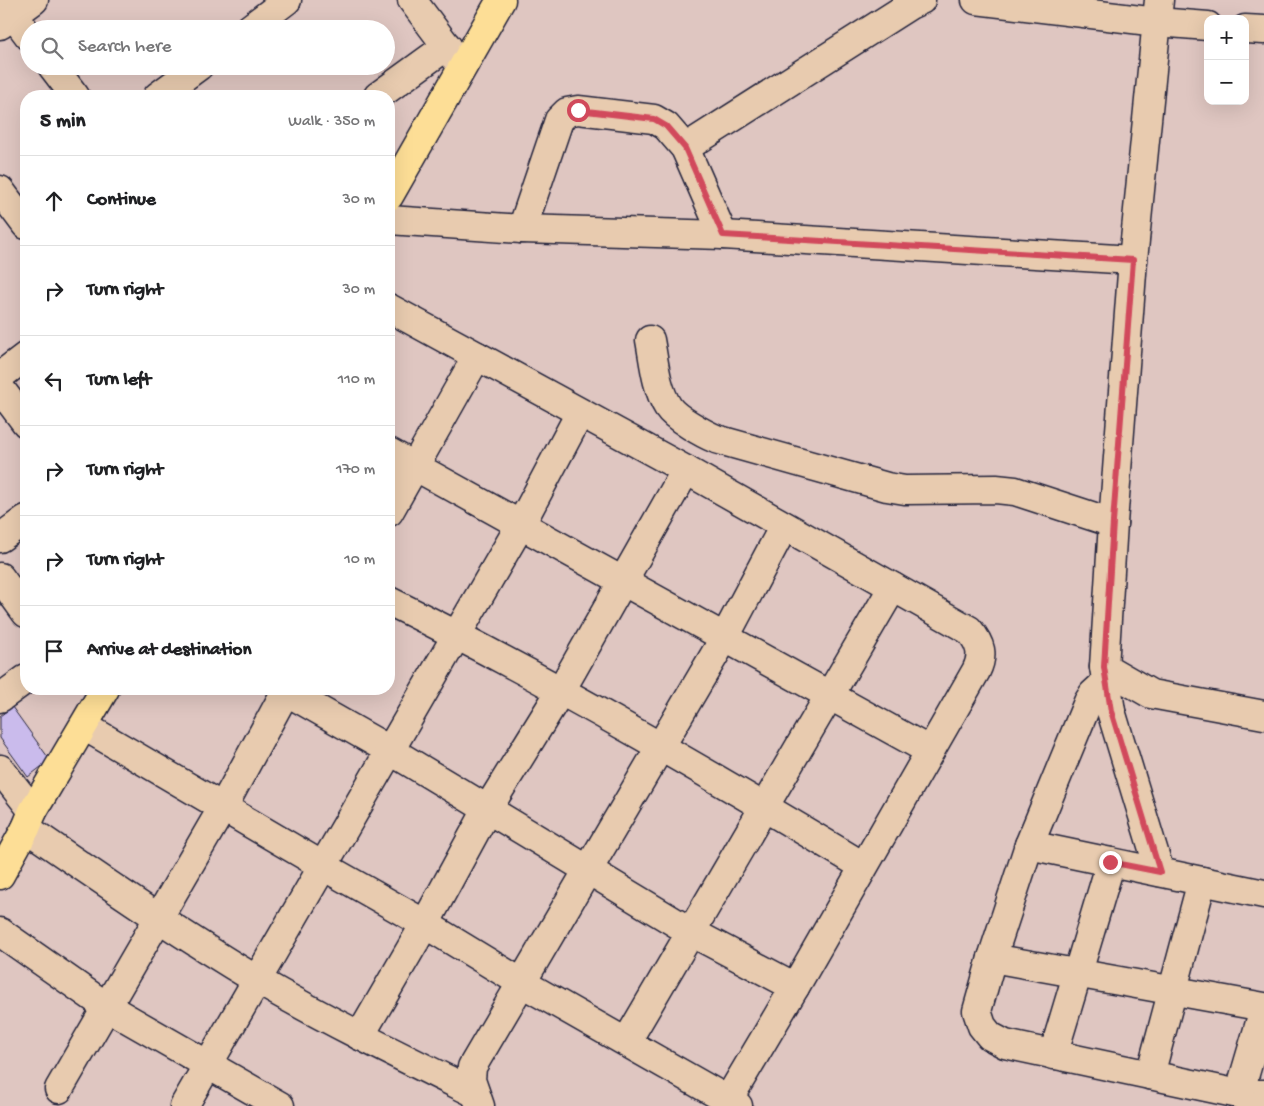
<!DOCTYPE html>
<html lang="en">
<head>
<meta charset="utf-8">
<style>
  :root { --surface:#fff; --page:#f2f2f2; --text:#202124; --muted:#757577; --line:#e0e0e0 }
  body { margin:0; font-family:"Gochi Hand",sans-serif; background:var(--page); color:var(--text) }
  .controls { position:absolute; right:15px; top:15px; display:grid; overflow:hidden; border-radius:10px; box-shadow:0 5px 20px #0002 }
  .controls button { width:45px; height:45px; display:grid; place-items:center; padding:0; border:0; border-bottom:1px solid var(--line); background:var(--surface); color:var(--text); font:25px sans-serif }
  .stop { position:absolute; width:15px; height:15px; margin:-11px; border:4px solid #d1495b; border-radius:50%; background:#fff }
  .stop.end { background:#d1495b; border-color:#fff; box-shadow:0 1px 5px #0008 }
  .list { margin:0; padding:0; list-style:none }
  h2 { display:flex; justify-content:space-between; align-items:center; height:65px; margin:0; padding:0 20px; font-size:21px }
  h2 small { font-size:16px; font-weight:400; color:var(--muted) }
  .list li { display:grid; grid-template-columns:32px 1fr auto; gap:15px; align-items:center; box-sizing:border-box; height:90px; padding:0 20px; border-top:1px solid var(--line) }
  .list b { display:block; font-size:19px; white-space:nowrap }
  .list em { font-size:16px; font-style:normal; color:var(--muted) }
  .icon { flex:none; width:28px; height:28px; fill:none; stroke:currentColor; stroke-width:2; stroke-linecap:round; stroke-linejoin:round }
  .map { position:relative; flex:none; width:1264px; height:1106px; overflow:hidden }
  .search { position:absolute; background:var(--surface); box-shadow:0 5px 20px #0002; left:20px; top:20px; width:375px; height:55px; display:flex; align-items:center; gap:12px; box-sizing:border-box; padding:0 18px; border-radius:28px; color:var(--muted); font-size:19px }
  .panel { position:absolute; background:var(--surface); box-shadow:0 5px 20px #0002; left:20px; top:90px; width:375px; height:605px; border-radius:20px }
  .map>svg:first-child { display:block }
  .building { fill:#cabbec; stroke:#22223b }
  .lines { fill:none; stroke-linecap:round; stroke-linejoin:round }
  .street-casing { stroke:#22223b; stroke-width:31 }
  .primary-casing { stroke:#22223b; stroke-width:31 }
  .street { stroke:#e8cbaf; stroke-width:28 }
  .primary { stroke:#fdde96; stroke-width:28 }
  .route { stroke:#d1495b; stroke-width:6 }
</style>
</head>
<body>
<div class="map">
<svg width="1264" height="1106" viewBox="0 0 1264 1106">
  <rect width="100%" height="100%" fill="#dfc6c1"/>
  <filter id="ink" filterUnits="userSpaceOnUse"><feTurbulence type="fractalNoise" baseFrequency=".02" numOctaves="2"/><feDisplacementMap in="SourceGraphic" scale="10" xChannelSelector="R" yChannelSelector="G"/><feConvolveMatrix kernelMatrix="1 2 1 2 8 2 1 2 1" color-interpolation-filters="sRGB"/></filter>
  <g filter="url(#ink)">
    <!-- building -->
    <polygon class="building" points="12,707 50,760 28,777 0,738 0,716"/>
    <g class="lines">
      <defs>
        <g id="street">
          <polyline points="2,0 29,36"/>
          <polyline points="412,0 457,60"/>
          <polyline points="976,0 1157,22 1208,26"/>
          <polyline points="1159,0 1133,260 1113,523 1104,667 1111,711 1160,872"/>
          <polyline points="0,25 34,0"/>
          <polyline points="249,29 287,0"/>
          <polyline points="1245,29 1264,30"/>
          <polyline points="52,66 75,96"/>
          <polyline points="158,96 199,66"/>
          <polyline points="378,96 447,46"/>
          <polyline points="685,148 910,5 921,0"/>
          <polyline points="0,190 26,225"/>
          <polyline points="389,220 522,229 723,235 1133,260"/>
          <polyline points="522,229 559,120 567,112 578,110 654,119 666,126 685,148 723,235"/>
          <path d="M389 308 686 470 969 630C981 644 984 655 976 671L795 987 728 1100"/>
          <path d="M650 340C654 361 656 388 668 407 675 418 704 434 716 439L887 487 905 490 996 489 1015 491 1113 523"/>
          <polyline points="0,376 26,356"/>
          <polyline points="0,388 26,423"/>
          <polyline points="389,452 930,751"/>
          <polyline points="389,512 477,356"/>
          <polyline points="0,538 26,519"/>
          <polyline points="0,577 26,613"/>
          <path d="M389 601C551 681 708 773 863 866"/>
          <polyline points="1104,667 1151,694 1264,715"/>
          <polyline points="1105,683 1093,694 1088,702 1029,845 992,958 977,1011 982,1026 990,1036 1005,1044 1239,1094 1264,1094"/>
          <polyline points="282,689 391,751 691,932 795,987"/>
          <polyline points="0,698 26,679"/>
          <polyline points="84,726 323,866 425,924 522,983 738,1106"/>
          <polyline points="0,769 33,811"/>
          <path d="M26 828C102 880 178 933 257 980 328 1021 402 1057 475 1093"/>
          <polyline points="1029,845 1264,894"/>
          <polyline points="0,932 107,1007 280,1106"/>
          <polyline points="992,958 1264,1007"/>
          <polyline points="360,1036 425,924 487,810 560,692 686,470"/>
          <polyline points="627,1041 893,587"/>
          <polyline points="1053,1055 1111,862"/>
          <polyline points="1150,1075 1202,881"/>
          <polyline points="59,1089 223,807 287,689"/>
          <polyline points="1239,1094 1264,1009"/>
          <polyline points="184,1106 521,524 580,413"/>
          <polyline points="480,1106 471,1080 472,1067 725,637 784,526"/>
        </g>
        <g id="primary">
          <polyline points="389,196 501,0"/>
          <polyline points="0,875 26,828 33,811 105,689"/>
        </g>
      </defs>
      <!-- street casing -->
      <use href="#street" class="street-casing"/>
      <!-- primary casing -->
      <use href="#primary" class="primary-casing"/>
      <!-- street -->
      <use href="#street" class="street"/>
      <!-- primary -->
      <use href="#primary" class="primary"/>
    </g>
  </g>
  <g class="lines" filter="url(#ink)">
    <!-- route -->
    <polyline class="route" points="578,110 654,119 666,126 685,148 723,235 1133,260 1113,522 1104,667 1111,711 1160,872 1110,862"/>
  </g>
</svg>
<div class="controls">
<button>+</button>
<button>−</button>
</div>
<div class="stop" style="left:578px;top:110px"></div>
<div class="stop end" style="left:1110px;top:862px"></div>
<div class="search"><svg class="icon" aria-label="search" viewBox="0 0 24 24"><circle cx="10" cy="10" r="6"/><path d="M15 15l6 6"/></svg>Search here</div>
<section class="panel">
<h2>5 min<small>Walk · 350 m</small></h2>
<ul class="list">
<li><svg class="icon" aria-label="ahead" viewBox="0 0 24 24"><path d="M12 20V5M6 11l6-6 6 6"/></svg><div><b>Continue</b></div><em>30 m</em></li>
<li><svg class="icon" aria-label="right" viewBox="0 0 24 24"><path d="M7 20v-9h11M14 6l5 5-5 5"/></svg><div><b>Turn right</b></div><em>30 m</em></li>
<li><svg class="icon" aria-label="left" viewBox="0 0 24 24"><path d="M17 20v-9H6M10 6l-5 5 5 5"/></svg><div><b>Turn left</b></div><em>110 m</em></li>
<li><svg class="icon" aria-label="right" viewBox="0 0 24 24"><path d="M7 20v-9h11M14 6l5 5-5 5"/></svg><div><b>Turn right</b></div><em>170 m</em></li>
<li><svg class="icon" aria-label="right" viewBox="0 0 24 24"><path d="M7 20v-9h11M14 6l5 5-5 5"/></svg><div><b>Turn right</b></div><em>10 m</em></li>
<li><svg class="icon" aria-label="arrive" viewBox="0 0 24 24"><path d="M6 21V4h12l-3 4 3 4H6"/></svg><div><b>Arrive at destination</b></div></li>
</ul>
</section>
</div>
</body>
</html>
